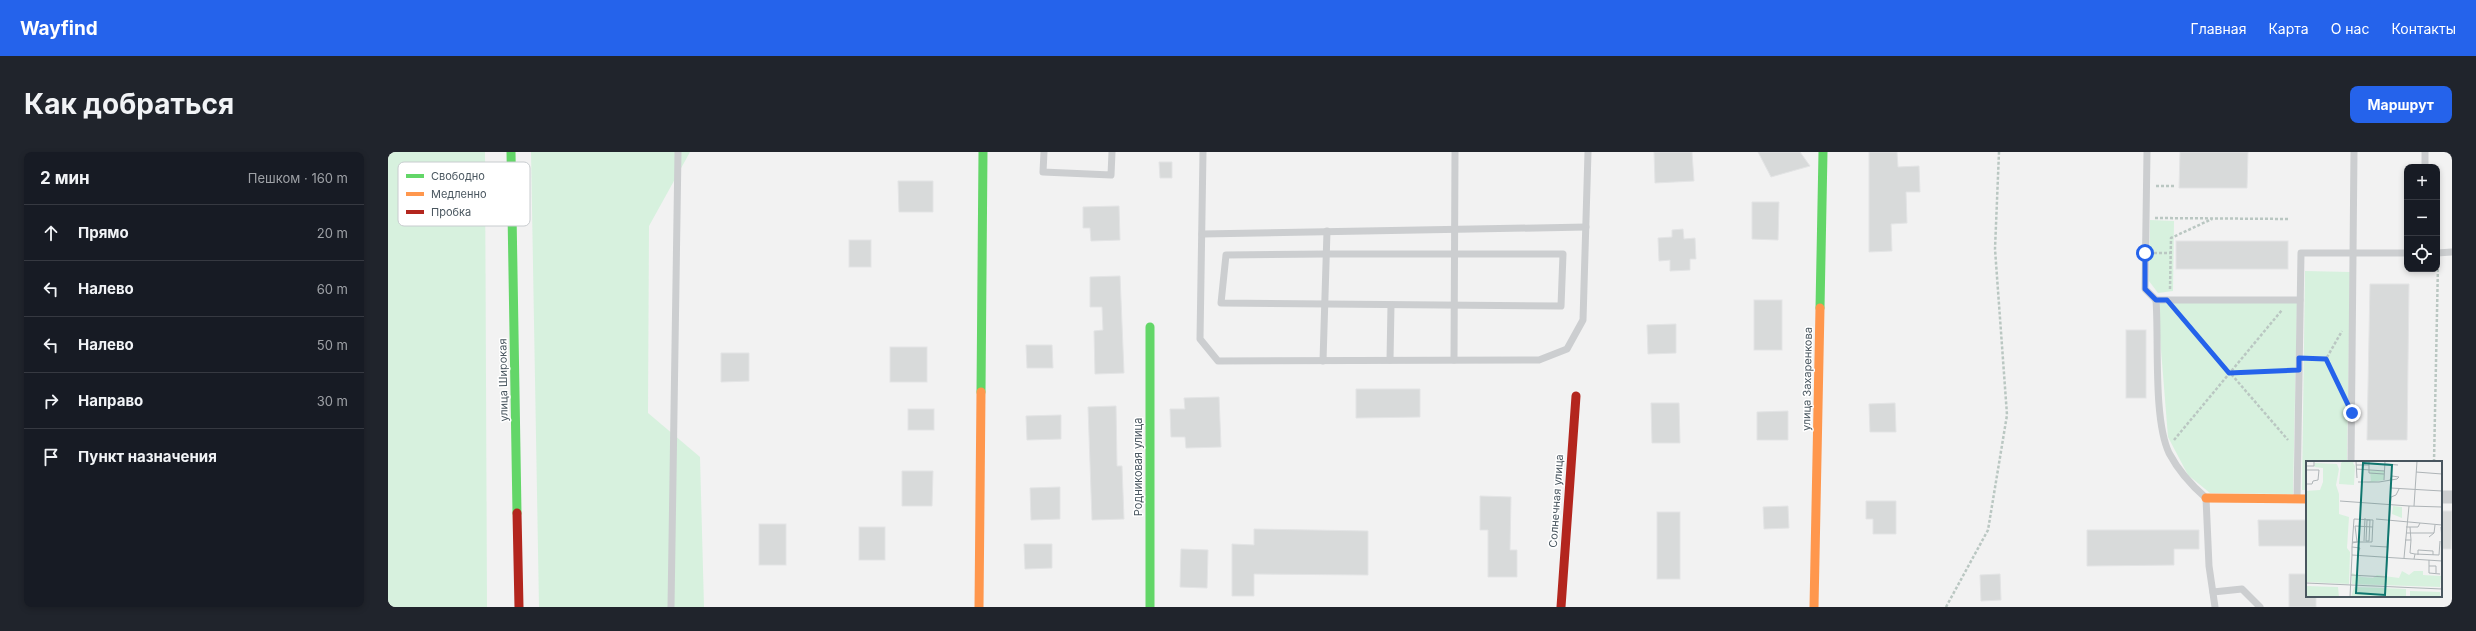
<!DOCTYPE html>
<html lang="ru">
<head>
<meta charset="utf-8">
<style>
  :root { --surface:#171b24; --page:#20242c; --text:#f1f3f6; --muted:#9ea1a6; --line:#363941; --accent:#2563eb }
  body { margin:0; font-family:Inter,sans-serif; background:var(--page); color:var(--text) }
  .controls { position:absolute; right:12px; top:12px; display:grid; overflow:hidden; border-radius:8px; box-shadow:0 2px 6px #0003 }
  .controls button { width:36px; height:36px; display:grid; place-items:center; padding:0; border:0; border-bottom:1px solid var(--line); background:var(--surface); color:var(--text); font:20px sans-serif }
  .stop { position:absolute; width:12px; height:12px; margin:-9px; border:3px solid #2563eb; border-radius:50%; background:#fff }
  .stop.end { background:#2563eb; border-color:#fff; box-shadow:0 1px 4px #0008 }
  .list { margin:0; padding:0; list-style:none }
  h2 { display:flex; justify-content:space-between; align-items:center; height:52px; margin:0; padding:0 16px; font-size:17px }
  h2 small { font-size:13px; font-weight:400; color:var(--muted) }
  .list li { display:grid; grid-template-columns:26px 1fr auto; gap:12px; align-items:center; box-sizing:border-box; height:56px; padding:0 16px; border-top:1px solid var(--line) }
  .list b { display:block; font-size:15px; white-space:nowrap }
  .list em { font-size:13px; font-style:normal; color:var(--muted) }
  .icon { flex:none; width:22px; height:22px; fill:none; stroke:currentColor; stroke-width:2; stroke-linecap:round; stroke-linejoin:round }
  .map { position:relative; flex:none; width:2064px; height:455px; overflow:hidden; border-radius:8px }
  header { display:flex; align-items:center; gap:24px; box-sizing:border-box; height:56px; padding:0 20px; background:var(--accent); color:#fff }
  header strong { font-size:19px }
  nav { display:flex; gap:22px; margin-inline-start:auto; font-size:14px }
  .intro { display:flex; align-items:center; justify-content:space-between; box-sizing:border-box; height:96px; padding:0 24px }
  h1 { margin:0; font-size:28px }
  .button { padding:10px 18px; border-radius:8px; background:var(--accent); color:#fff; font-size:14px; font-weight:700 }
  main { display:flex; gap:24px; padding:0 24px }
  aside { flex:1; background:var(--surface); border-radius:8px; box-shadow:0 2px 6px #0003 }
  .map>svg:first-child { display:block }
  .green { fill:#d7f1de }
  .building { fill:#d8dada; stroke:#e3e4e5 }
  .lines { fill:none; stroke-linecap:round; stroke-linejoin:round }
  .path { stroke:#bac7c2; stroke-width:2.5; stroke-dasharray:3 2; stroke-linecap:butt }
  .lane { stroke:#ccced0; stroke-width:7 }
  .street { stroke:#ccced0; stroke-width:13 }
  .fast { stroke:#63d668; stroke-width:9 }
  .slow { stroke:#ff974d; stroke-width:9 }
  .jam { stroke:#b3261e; stroke-width:9 }
  .route { stroke:#2563eb; stroke-width:5 }
  .labels { text-anchor:middle; dominant-baseline:central; stroke-width:3; stroke-linejoin:round; paint-order:stroke }
  .street-label { font-size:11px; fill:#49565f; stroke:#fff }
  .inset-road { fill:none; stroke:#aeb4b7; stroke-width:1 }
  .view { fill:#0f766e; fill-opacity:0.15; stroke:#0f766e; stroke-width:2 }
  .inset-edge { fill:none; stroke:#49565f; stroke-width:2 }
  .key { fill:#fff; stroke:#c8cccf; stroke-width:1 }
  .key-label { font-size:11px; fill:#49565f }
</style>
</head>
<body>
<header>
<strong>Wayfind</strong>
<nav><a>Главная</a><a>Карта</a><a>О нас</a><a>Контакты</a></nav>
</header>
<div class="intro"><h1>Как добраться</h1><a class="button">Маршрут</a></div>
<main>
<aside>
<h2>2 мин<small>Пешком · 160 m</small></h2>
<ul class="list">
<li><svg class="icon" aria-label="ahead" viewBox="0 0 24 24"><path d="M12 20V5M6 11l6-6 6 6"/></svg><div><b>Прямо</b></div><em>20 m</em></li>
<li><svg class="icon" aria-label="left" viewBox="0 0 24 24"><path d="M17 20v-9H6M10 6l-5 5 5 5"/></svg><div><b>Налево</b></div><em>60 m</em></li>
<li><svg class="icon" aria-label="left" viewBox="0 0 24 24"><path d="M17 20v-9H6M10 6l-5 5 5 5"/></svg><div><b>Налево</b></div><em>50 m</em></li>
<li><svg class="icon" aria-label="right" viewBox="0 0 24 24"><path d="M7 20v-9h11M14 6l5 5-5 5"/></svg><div><b>Направо</b></div><em>30 m</em></li>
<li><svg class="icon" aria-label="arrive" viewBox="0 0 24 24"><path d="M6 21V4h12l-3 4 3 4H6"/></svg><div><b>Пункт назначения</b></div></li>
</ul>
</aside>
<div class="map">
<svg width="2064" height="455" viewBox="0 0 2064 455">
  <rect width="100%" height="100%" fill="#f2f2f2"/>
  <!-- green -->
  <g class="green">
    <polygon points="0,0 97,0 99,455 0,455"/>
    <polygon points="143,0 302,0 261,74 260,261 312,305 316,455 151,455"/>
    <polygon points="1762,68 1786,69 1785,139 1770,141 1761,129"/>
    <polygon points="1917,119 1962,120 1959,310 1919,310 1919,338 1914,338"/>
    <polygon points="1769,148 1909,150 1905,342 1822,341 1800,323 1780,285"/>
  </g>
  <!-- building -->
  <g class="building">
    <polygon points="1266,0 1304,0 1306,29 1267,31"/>
    <polygon points="1370,0 1412,0 1422,14 1383,25"/>
    <polygon points="1481,0 1509,0 1510,15 1531,14 1532,40 1518,40 1519,71 1503,72 1504,99 1481,100"/>
    <polygon points="1792,0 1860,0 1859,36 1791,36"/>
    <polygon points="771,10 784,10 784,26 772,26"/>
    <polygon points="510,29 545,29 545,60 511,60"/>
    <polygon points="1364,50 1391,50 1390,88 1364,87"/>
    <polygon points="731,54 732,88 703,89 702,76 695,76 695,55"/>
    <polygon points="1295,77 1296,87 1307,86 1308,107 1302,107 1302,118 1282,119 1282,108 1271,109 1270,86 1284,85 1284,78"/>
    <rect x="461" y="88" width="22" height="27"/>
    <rect x="1788" y="89" width="112" height="28"/>
    <polygon points="732,124 736,221 707,222 706,179 715,178 714,155 702,155 702,125"/>
    <polygon points="1982,132 2021,132 2019,288 1979,288"/>
    <rect x="1366" y="148" width="28" height="50"/>
    <polygon points="1288,172 1288,201 1260,202 1259,173"/>
    <rect x="1738" y="178" width="20" height="68"/>
    <polygon points="638,193 664,193 665,216 639,216"/>
    <rect x="502" y="195" width="37" height="35"/>
    <polygon points="333,201 361,201 361,229 333,230"/>
    <polygon points="968,237 1032,237 1032,265 968,266"/>
    <polygon points="831,245 833,295 798,296 797,285 783,285 782,257 797,257 796,246"/>
    <polygon points="1263,251 1291,251 1292,291 1264,291"/>
    <polygon points="1507,251 1508,280 1482,280 1481,252"/>
    <polygon points="728,254 729,314 734,314 736,367 704,368 700,255"/>
    <rect x="520" y="257" width="26" height="21"/>
    <polygon points="1400,259 1400,288 1369,288 1369,260"/>
    <polygon points="673,263 673,287 639,288 638,264"/>
    <polygon points="514,319 545,319 544,354 514,354"/>
    <polygon points="672,335 672,367 643,368 642,336"/>
    <polygon points="1092,344 1123,345 1122,398 1129,398 1129,425 1100,425 1100,378 1092,378"/>
    <polygon points="1478,349 1508,349 1508,382 1485,382 1485,367 1478,367"/>
    <polygon points="1400,354 1401,376 1376,377 1375,355"/>
    <polygon points="2053,359 2064,359 2063,397 2053,397"/>
    <rect x="1269" y="360" width="23" height="67"/>
    <polygon points="1870,368 1919,368 1919,394 1871,394"/>
    <rect x="371" y="372" width="27" height="41"/>
    <rect x="471" y="375" width="26" height="33"/>
    <polygon points="866,377 980,379 980,423 866,422 866,444 844,444 844,392 866,393"/>
    <polygon points="1699,378 1811,378 1811,397 1786,397 1786,413 1699,414"/>
    <polygon points="636,392 664,392 664,416 637,417"/>
    <polygon points="793,397 820,398 819,436 792,435"/>
    <polygon points="1612,422 1613,448 1593,449 1592,423"/>
    <polygon points="1901,422 1919,422 1919,444 1928,444 1928,455 1901,455"/>
  </g>
  <g class="lines">
    <!-- path -->
    <g class="path">
      <polyline points="1768,34 1788,34"/>
      <polyline points="1767,66 1902,67"/>
      <polyline points="1766,101 1782,101"/>
      <polyline points="1782,137 1783,86 1824,67"/>
      <polyline points="1788,158 1900,288"/>
      <polyline points="1921,207 1938,207"/>
      <polyline points="1841,221 1902,219"/>
      <polyline points="1952,237 1938,207 1954,179"/>
      <polyline points="1786,288 1894,158"/>
      <polyline points="2046,310 2050,111"/>
      <polyline points="1558,455 1600,378 1619,263 1607,97 1611,0"/>
    </g>
    <!-- lane -->
    <g class="lane">
      <polyline points="656,0 655,20 723,23 724,0"/>
      <polyline points="815,0 812,187 830,209 1151,208 1179,197 1195,168 1200,0"/>
      <path d="M1759 0 1757 137 1768 148C1771 188 1765 267 1781 301 1790 318 1803 333 1818 346L1821 414 1827 455"/>
      <polyline points="2037,15 2037,0"/>
      <polyline points="814,82 1198,75"/>
      <polyline points="2049,101 2064,100"/>
      <polygon points="938,102 1175,102 1173,154 833,151 838,103"/>
      <polyline points="1768,148 1912,148"/>
      <polyline points="1002,208 1003,153"/>
      <polyline points="1066,208 1067,0"/>
      <polyline points="935,209 939,79"/>
      <polyline points="1963,310 1966,0"/>
      <polyline points="1909,347 1913,101 2019,101"/>
      <polyline points="1825,440 1854,437 1872,455"/>
      <polyline points="283,455 290,0"/>
    </g>
    <!-- street -->
    <polyline class="street" points="2053,345 2064,345"/>
    <!-- fast -->
    <g class="fast">
      <polyline points="123,0 129,361"/>
      <polyline points="1432,156 1435,0"/>
      <polyline points="762,175 762,455"/>
      <polyline points="593,240 595,0"/>
    </g>
    <!-- slow -->
    <g class="slow">
      <polyline points="1818,346 1919,347"/>
      <polyline points="591,455 593,240"/>
      <polyline points="1426,455 1432,156"/>
    </g>
    <!-- jam -->
    <g class="jam">
      <polyline points="129,361 131,455"/>
      <polyline points="1173,455 1188,244"/>
    </g>
  </g>
  <g class="lines">
    <!-- route -->
    <polyline class="route" points="1757,101 1757,137 1768,148 1779,148 1841,221 1911,218 1911,206 1938,207 1964,261"/>
  </g>
  <g class="labels">
    <!-- street labels -->
    <g class="street-label">
      <text transform="translate(1419 227) rotate(-89)">улица Захаренкова</text>
      <text transform="translate(115 228) rotate(-91)">улица Широкая</text>
      <text transform="translate(750 315) rotate(-90)">Родниковая улица</text>
      <text transform="translate(1168 349) rotate(-86)">Солнечная улица</text>
    </g>
  </g>
  <!-- overview -->
  <g transform="translate(1918 309)">
    <rect width="136" height="136" fill="#f2f2f2"/>
    <path d="M37 0H49L47 2 49 5 48 24 33 23 35 2ZM9 2 31 3 33 8 30 24 33 33V53L43 56 41 87 44 91 43 123 0 121V30L14 29 17 21V7L8 6ZM64 9 78 10V19L60 22 65 20ZM87 45 96 46V57L86 53ZM96 110 103 114 108 110H117V114L135 115 134 126 46 123V112L56 116 67 117 71 114 93 117ZM0 125 32 126 33 136H0ZM48 126 100 128V136H45ZM104 130 134 131V136H104Z" fill="#d7f1de"/>
    <path class="inset-road" d="M0 0V5H8V0M50 0 51 17M63 0V12L78 13M79 3 92 4M50 4H63M50 8 79 10M0 9H13L12 19 7 20 6 23H0M110 11 136 13M78 19 79 0M52 21H73L91 18 93 16 86 15 84 19M85 22V27L136 30M34 40 103 45M108 45 111 0M70 58 136 64M61 59H64L63 80H60ZM100 66H112L114 62M135 66 136 78M100 72H128M123 76 128 72 129 64M99 79H105L104 66M105 79 104 92 109 93 108 98M58 80 59 57M46 82 51 81 49 65 67 66M64 85 82 86M46 86 54 87 52 91M109 93 133 94 134 80M46 94V86L48 58 67 59 66 81H47M112 94V89L127 90V94M98 97 103 45 136 46M123 99V112L134 113M123 105H130V112M45 114 80 116 85 36 90 34 93 28M0 122 136 128M44 136 46 94 136 100"/>
    <path class="view" d="M57 2 86 4 79 134 50 132Z"/>
    <rect width="136" height="136" class="inset-edge"/>
  </g>
  <!-- legend -->
  <rect x="10" y="10" width="132" height="64" rx="6" class="key"/>
  <rect x="18" y="22" width="18" height="4" fill="#63d668"/>
  <rect x="18" y="40" width="18" height="4" fill="#ff974d"/>
  <rect x="18" y="58" width="18" height="4" fill="#b3261e"/>
  <g class="key-label">
    <text x="43" y="28">Свободно</text>
    <text x="43" y="46">Медленно</text>
    <text x="43" y="64">Пробка</text>
  </g>
</svg>
<div class="controls">
<button>+</button>
<button>−</button>
<button><svg class="icon" aria-label="locate" viewBox="0 0 24 24"><circle cx="12" cy="12" r="6"/><path d="M12 2v4M12 18v4M2 12h4M18 12h4"/></svg></button>
</div>
<div class="stop" style="left:1757px;top:101px"></div>
<div class="stop end" style="left:1964px;top:261px"></div>
</div>
</main>
</body>
</html>
